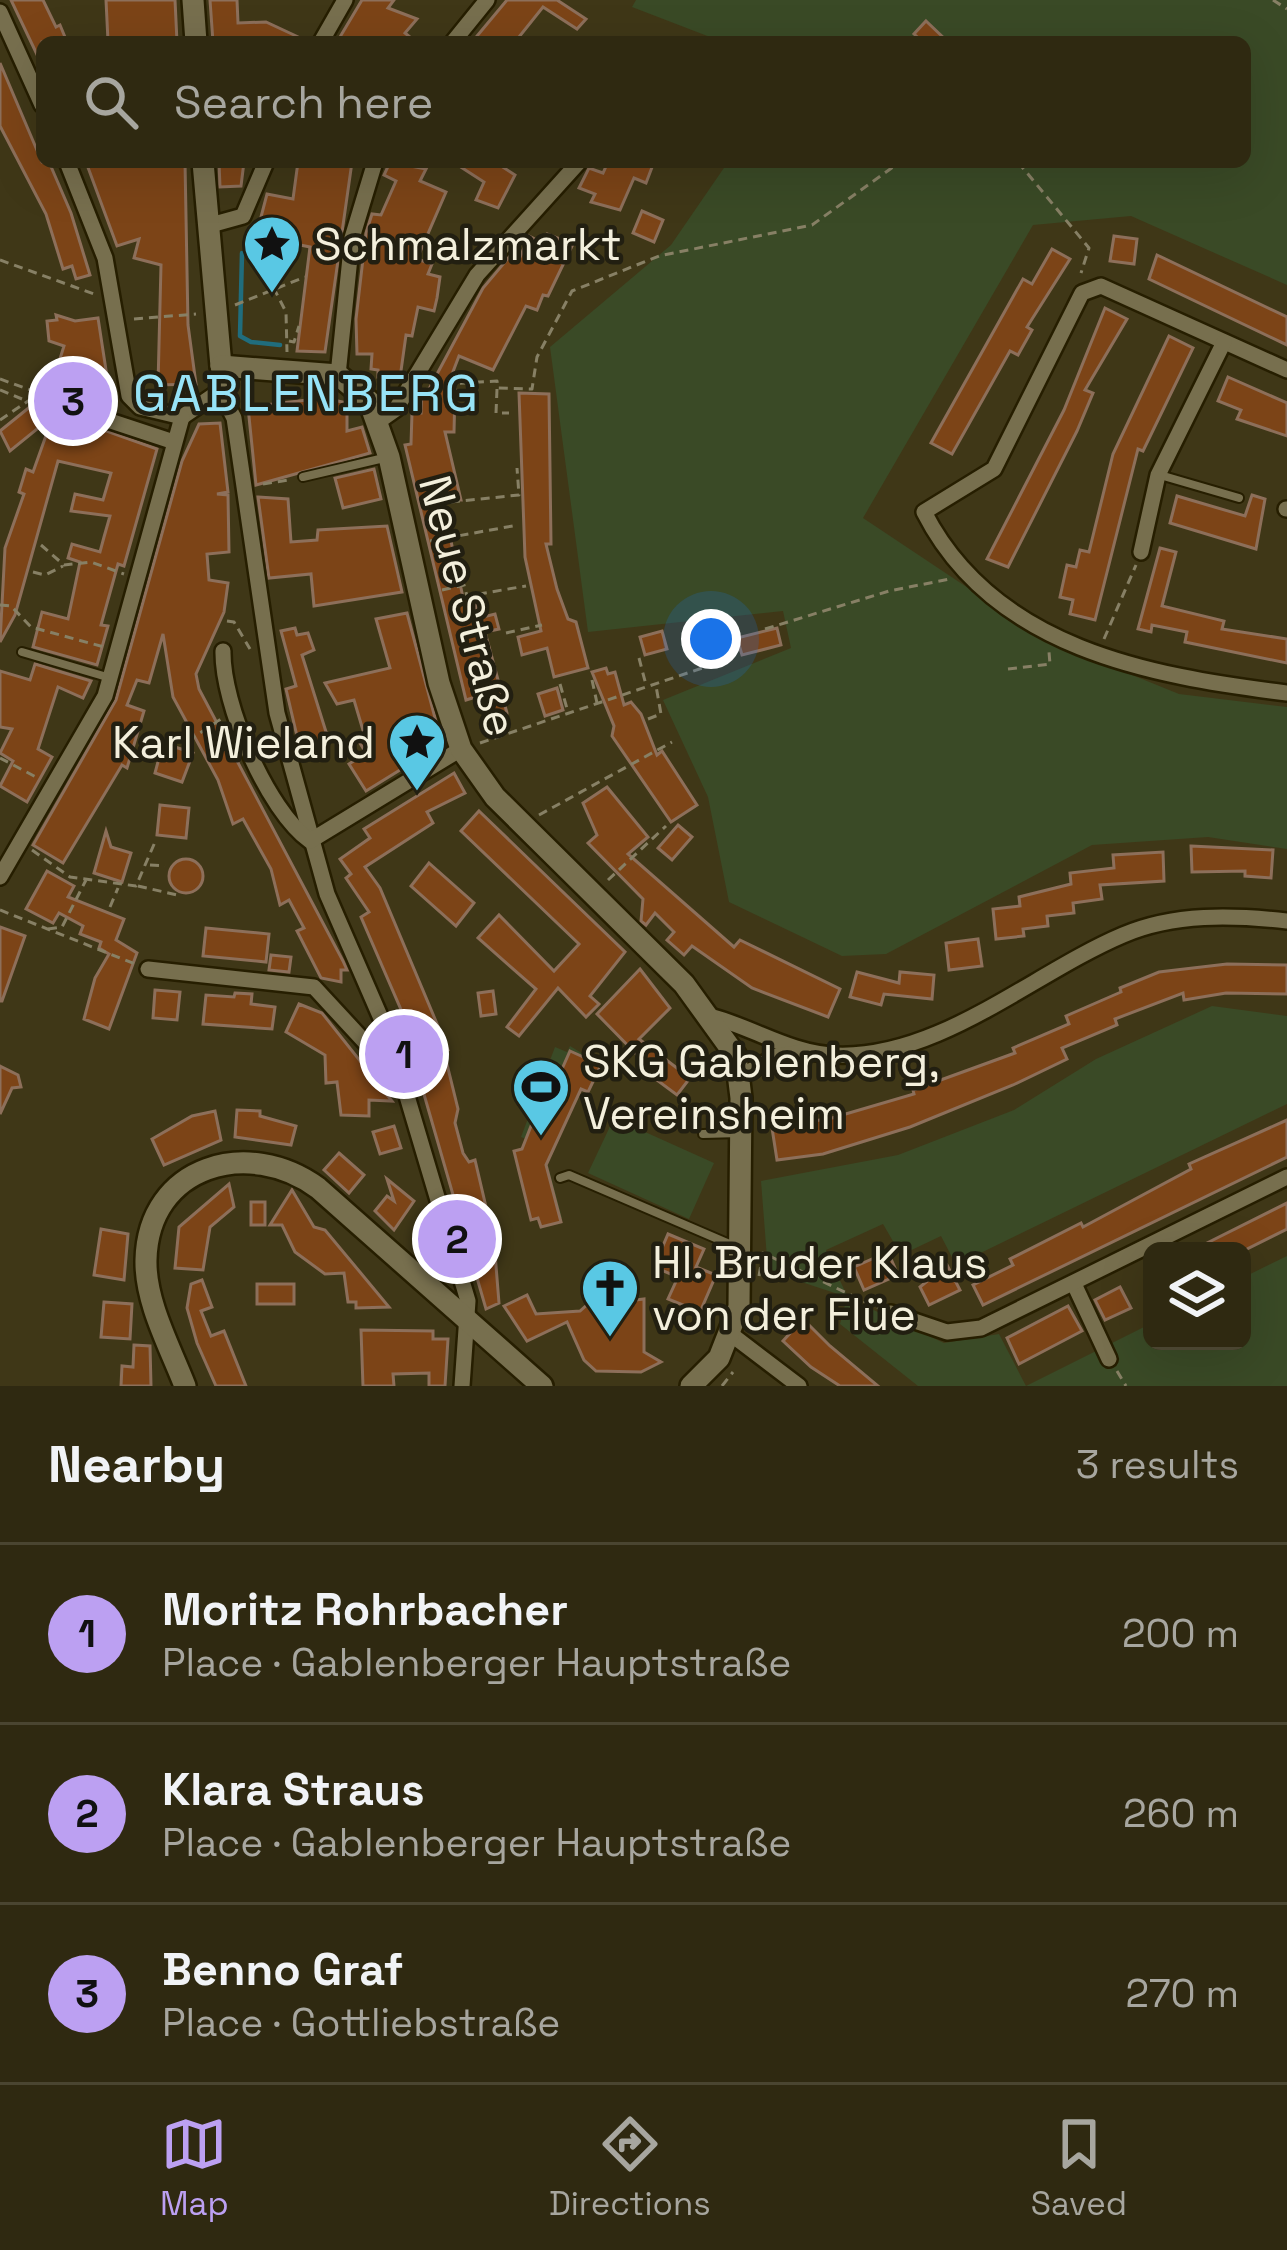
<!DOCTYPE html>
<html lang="en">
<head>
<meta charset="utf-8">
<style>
  :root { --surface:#2f2911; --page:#37311a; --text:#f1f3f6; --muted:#a7a69f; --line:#4a4531; --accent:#bca0f2 }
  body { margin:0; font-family:"Space Grotesk",sans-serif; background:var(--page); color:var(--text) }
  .controls { position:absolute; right:36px; bottom:36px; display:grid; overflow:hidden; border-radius:18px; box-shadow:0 12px 48px #0002 }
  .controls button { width:108px; height:108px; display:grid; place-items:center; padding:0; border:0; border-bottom:3px solid var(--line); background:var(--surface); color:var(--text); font:60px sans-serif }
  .you { position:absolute; left:711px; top:639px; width:42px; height:42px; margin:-30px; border:9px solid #fff; border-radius:50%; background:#1a73e8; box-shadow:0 0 0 18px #1a73e833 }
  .badge { display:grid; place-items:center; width:78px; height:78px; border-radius:50%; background:var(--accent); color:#111; font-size:39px; font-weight:700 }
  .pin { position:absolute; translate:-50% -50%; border:6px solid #fff; box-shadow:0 3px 12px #0006 }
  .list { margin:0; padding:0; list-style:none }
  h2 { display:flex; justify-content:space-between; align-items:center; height:156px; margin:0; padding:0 48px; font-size:51px }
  h2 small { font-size:39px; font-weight:400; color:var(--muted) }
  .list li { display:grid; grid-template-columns:78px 1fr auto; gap:36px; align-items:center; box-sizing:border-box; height:180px; padding:0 48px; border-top:3px solid var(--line) }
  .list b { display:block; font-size:45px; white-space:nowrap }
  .list p { margin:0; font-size:39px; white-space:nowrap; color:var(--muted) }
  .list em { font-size:39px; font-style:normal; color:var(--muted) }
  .icon { flex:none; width:66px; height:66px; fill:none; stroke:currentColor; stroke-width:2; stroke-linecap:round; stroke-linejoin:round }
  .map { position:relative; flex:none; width:1287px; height:1386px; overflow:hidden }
  .search { position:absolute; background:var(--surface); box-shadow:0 12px 48px #0002; left:36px; right:36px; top:36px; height:132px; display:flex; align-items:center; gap:30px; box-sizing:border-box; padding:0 42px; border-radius:18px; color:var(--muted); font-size:45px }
  .sheet { height:696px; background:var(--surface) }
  nav { display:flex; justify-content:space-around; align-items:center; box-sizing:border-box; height:168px; border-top:3px solid var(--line); background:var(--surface); font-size:33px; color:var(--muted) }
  nav a { display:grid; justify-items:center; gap:6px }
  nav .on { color:var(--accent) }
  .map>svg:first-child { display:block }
  .green { fill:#3a4a26 }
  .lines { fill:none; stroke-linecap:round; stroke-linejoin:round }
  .stream { stroke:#206d7d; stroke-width:4.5 }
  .building { fill:#7c4417; stroke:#8d6f5a; stroke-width:3 }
  .lane-casing { stroke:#261e00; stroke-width:12 }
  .street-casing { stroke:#261e00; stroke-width:20 }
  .secondary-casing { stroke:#261e00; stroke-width:26 }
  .path { stroke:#878065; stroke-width:3; stroke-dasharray:9 6; stroke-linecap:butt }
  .lane { stroke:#776f4e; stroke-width:8 }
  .street { stroke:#776f4e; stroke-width:15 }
  .secondary { stroke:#776f4e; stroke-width:21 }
  .labels { text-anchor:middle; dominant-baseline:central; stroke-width:9; stroke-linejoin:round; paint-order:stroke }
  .poi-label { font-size:45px; fill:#f3efdc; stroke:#221f11; text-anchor:start }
  .street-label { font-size:45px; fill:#f3efdc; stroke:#221f11 }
  .quarter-label { font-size:51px; letter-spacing:3px; fill:#97e3f7; stroke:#221f11 }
</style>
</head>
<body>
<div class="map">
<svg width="1287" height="1386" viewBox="0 0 1287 1386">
  <rect width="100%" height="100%" fill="#3f3717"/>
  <!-- green -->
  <g class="green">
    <polygon points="636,0 1287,0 1287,285 1131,216 1033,225 863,518 1046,640 1179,694 1287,707 1287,849 1208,837 1092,845 886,954 842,956 729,902 708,797 663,700 791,648 783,611 588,632 550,347 671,245 728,162 1245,162 1245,42 723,42 632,7"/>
    <polygon points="1212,1006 1287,1016 1287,1104 956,1265 941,1236 901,1255 883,1224 826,1250 848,1298 944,1343 999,1334 1026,1386 1152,1323 1152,1341 1242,1341 1242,1278 1287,1256 1287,1386 918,1386 840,1324 847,1297 768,1271 761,1181 898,1155 1014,1110 1096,1059"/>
    <polygon points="570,1046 601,1065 588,1092 580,1089 547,1162 562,1218 541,1229 524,1162 526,1139 521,1137 555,1047 567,1052"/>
    <polygon points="614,1118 714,1163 689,1219 588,1173"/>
  </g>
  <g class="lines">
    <!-- stream -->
    <polyline class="stream" points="242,253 240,336 251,342 280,345"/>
  </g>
  <!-- building -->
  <g class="building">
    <polygon points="11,0 43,0 56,27 60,25 67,42 42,42 42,65"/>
    <polygon points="106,0 175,0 177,42 108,41"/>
    <polygon points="210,0 237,0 238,23 266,22 309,42 213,42"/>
    <polygon points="362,0 394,0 388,8 417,19 405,33 416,42 337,42"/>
    <polygon points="507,0 557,0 586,19 577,29 543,7 515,42 472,42"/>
    <polygon points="926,21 948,42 923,42 914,34"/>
    <polygon points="0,63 42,162 49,162 71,213 90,275 76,279 72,266 63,269 46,214 0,126"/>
    <polygon points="86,162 185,162 188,325 196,384 158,385 161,265 134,258 139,239 117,246"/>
    <polygon points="219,162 244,162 241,186 220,187"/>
    <polygon points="298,162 352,162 325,352 297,351 310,247 256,236 267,194 293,199"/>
    <polygon points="390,162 426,169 420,181 446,192 417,259 432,264 428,274 440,277 437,298 434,311 418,307 412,336 406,335 400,378 378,377 378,370 371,369 372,354 357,354 356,319 366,233 372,214 381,215 396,181 384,175"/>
    <polygon points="453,162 495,162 515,175 498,208 476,200 484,182"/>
    <polygon points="608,162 654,162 646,183 634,178 620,210 591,202 595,194 579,188 589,168 603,173"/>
    <polygon points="642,211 663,220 654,242 633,233"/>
    <polygon points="547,234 573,244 548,296 543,295 537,310 526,306 493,370 459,356 446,390 455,390 454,432 445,432 461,500 443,500 453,551 464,602 474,599 479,618 495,614 499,629 485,632 507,713 506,720 487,725 479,696 466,700 405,445 411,444 412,413 421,413 422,390 429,389 483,288 510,256 518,262 529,236 537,240"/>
    <polygon points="1114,236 1137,239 1134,264 1110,261"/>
    <polygon points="1052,249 1070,259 1027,327 1032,330 1018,355 1010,351 952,454 931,443 1023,279 1032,284"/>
    <polygon points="1157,255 1287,317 1287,345 1149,279"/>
    <polygon points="1105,308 1127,319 1085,390 1093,393 1077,431 1008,567 987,559 1064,410"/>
    <polygon points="56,315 75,321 98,318 112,409 73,397 63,404 64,416 157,449 124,566 118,564 101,625 108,626 97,665 33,647 42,612 68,619 80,562 68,558 72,544 100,552 104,537 110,516 71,511 75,494 103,500 111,473 58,461 15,615 0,642 5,548 24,494 19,492 26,469 33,472 53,416 10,451 0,431 31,406 44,410 64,346 49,341 47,321 57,320"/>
    <polygon points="1169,336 1193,348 1143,451 1138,449 1095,620 1070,614 1073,600 1060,597 1067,565 1076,567 1080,550 1089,552 1113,454"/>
    <polygon points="1228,377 1287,403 1287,436 1237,419 1241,410 1218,401"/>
    <polygon points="519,393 549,394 551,544 546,544 557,589 568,619 576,622 588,668 554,677 547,648 522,655 518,637 541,631 525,557"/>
    <polygon points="324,398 347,403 347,431 362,427 370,453 256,485 248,407"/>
    <polygon points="220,423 228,492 217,494 228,495 229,552 207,554 209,580 228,583 224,612 196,674 199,689 343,961 347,970 341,970 341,982 321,978 297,931 304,928 289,900 280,905 271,869 243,819 233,824 218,780 173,697 163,634 149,683 137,680 127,705 144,711 127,768 122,765 63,863 33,845 116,700 182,461 199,424"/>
    <polygon points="374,469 381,499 343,508 335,478"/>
    <polygon points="1252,495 1265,499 1256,549 1170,523 1177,496 1245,516"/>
    <polygon points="258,497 288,499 291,542 317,540 318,530 387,526 402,592 314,606 311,574 269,578"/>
    <polygon points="1160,548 1176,552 1162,606 1224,621 1222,629 1287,639 1287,663 1185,642 1187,632 1152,625 1151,632 1138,629"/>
    <polygon points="407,613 442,744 366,791 349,764 366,753 358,740 365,737 354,700 337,704 325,683 390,668 376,619"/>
    <polygon points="295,628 297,635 308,633 314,650 302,655 327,735 327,740 300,749 286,689 296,686 281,631"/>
    <polygon points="777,628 781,645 742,655 737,638"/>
    <polygon points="662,631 667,649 645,655 640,637"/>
    <polygon points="35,664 91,681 83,698 58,687 38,749 52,757 27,802 0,786 13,761 0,753 12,729 0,727 0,671 30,680"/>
    <polygon points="606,668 608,674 615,672 624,705 631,702 641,714 657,755 662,751 697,805 671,822 612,736 614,726 592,672"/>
    <polygon points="557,688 563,710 545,716 538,694"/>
    <polygon points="163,743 193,753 182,782 155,773"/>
    <polygon points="454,773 465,793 427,812 433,823 365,867 380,888 448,1050 444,1052 458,1109 455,1123 463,1153 469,1162 475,1160 494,1241 499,1303 486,1309 421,1084 424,1074 418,1049 361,917 369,912 346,878 351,874 340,859 370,838 364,829"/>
    <polygon points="607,787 648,837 628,854 734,947 740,940 840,989 828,1017 752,988 692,946 684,955 667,940 674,932 655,913 646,925 641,921 643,899 588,843 597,835 583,803"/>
    <polygon points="160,805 189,808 186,838 157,835"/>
    <polygon points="479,811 625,952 590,996 599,1004 586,1017 558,988 519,1036 507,1027 536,989 478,938 499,915 554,971 579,944 461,831"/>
    <polygon points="678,825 692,837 672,860 658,848"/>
    <polygon points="106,831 111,847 131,853 122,882 94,873"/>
    <polygon points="1191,846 1273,850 1271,878 1245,876 1245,871 1192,872"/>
    <polygon points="1163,852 1164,881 1100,885 1102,899 1073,903 1074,913 1047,916 1048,926 1023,929 1024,936 996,939 993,909 1020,906 1019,897 1071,884 1070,873 1114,868 1113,855"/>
    <circle cx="186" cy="876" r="17"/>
    <polygon points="429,863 474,903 456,926 411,886"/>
    <polygon points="47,871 74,886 68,897 124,919 116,940 137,953 109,1029 84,1019 95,978 109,954 99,948 101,942 80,934 83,926 59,913 53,923 26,909"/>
    <polygon points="0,927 25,936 2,1001 0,1001"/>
    <polygon points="206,928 269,934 266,962 203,956"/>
    <polygon points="978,939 982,966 949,970 946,943"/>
    <polygon points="271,955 291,957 289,972 269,970"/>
    <polygon points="1227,964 1287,965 1287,994 1226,993 1184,1000 1183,993 1115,1019 1117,1025 1062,1048 1067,1059 1013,1085 910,1127 823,1154 777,1160 772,1128 832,1118 914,1094 913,1090 1015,1053 1013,1048 1069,1024 1066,1016 1121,992 1120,988 1159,972"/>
    <polygon points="640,969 670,1008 639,1039 690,1078 677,1095 642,1069 646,1064 597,1014"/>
    <polygon points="857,972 899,983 900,972 934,975 932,999 884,994 881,1005 850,997"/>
    <polygon points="155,990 180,992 177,1020 153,1018"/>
    <polygon points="493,991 496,1014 481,1016 478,993"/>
    <polygon points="235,993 252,994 251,1004 275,1007 272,1029 203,1024 206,995 234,997"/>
    <polygon points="299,1004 322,1013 392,1101 369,1100 369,1116 341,1115 337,1082 326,1083 325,1055 286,1032"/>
    <polygon points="570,1051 601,1065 588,1092 581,1089 546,1165 561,1222 541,1227 538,1218 531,1220 514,1151 522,1149 551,1075 558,1078"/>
    <polygon points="0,1066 18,1075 21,1087 12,1088 0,1114"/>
    <polygon points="237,1110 260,1111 260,1116 296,1126 291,1145 235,1137"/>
    <polygon points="215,1111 221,1140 164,1165 152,1139 192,1116"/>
    <polygon points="1287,1120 1287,1157 983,1305 973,1285 1013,1265 1010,1259 1081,1223 1083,1227 1191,1169 1189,1164"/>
    <polygon points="394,1126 401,1148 380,1154 373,1132"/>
    <polygon points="339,1153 364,1175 349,1193 324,1170"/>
    <polygon points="387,1179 414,1201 394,1230 375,1211 387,1196 394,1201"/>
    <polygon points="229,1184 234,1207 210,1227 203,1270 175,1268 179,1227"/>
    <polygon points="292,1190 314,1227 325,1230 389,1307 356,1308 356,1302 348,1302 344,1273 325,1274 295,1252 282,1225 270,1225"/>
    <rect x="251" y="1202" width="14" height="23"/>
    <polygon points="1287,1203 1287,1229 1243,1251 1191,1251"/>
    <polygon points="101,1229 128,1234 124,1280 94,1275"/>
    <polygon points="668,1234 704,1249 696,1267 716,1275 700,1312 668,1299 678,1277 654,1267"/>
    <polygon points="888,1252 898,1275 864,1290 854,1267"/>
    <polygon points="947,1265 960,1290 929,1305 920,1287"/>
    <polygon points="202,1280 212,1307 201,1311 211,1336 224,1331 246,1386 216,1386 197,1343 187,1308 191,1284"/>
    <rect x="257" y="1284" width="37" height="20"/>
    <polygon points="1120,1287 1131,1308 1105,1320 1095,1300"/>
    <polygon points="527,1295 536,1314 580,1311 598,1295 611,1303 644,1299 644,1352 661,1362 641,1372 596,1371 584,1360 567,1322 527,1341 504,1306"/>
    <polygon points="104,1302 132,1304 130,1339 101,1337"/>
    <polygon points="1068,1306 1082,1331 1019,1364 1007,1338"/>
    <polygon points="803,1319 830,1346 878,1386 840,1386 811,1367 783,1341"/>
    <polygon points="361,1330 433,1331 433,1339 448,1339 445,1386 429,1386 429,1373 393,1374 394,1386 363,1386"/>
    <polygon points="134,1345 150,1346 151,1386 121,1386 122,1366 133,1367"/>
  </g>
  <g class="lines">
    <defs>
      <g id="lane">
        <polyline points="1160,475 1239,498"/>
        <polyline points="303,477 384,458"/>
        <polyline points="22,652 107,677"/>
        <polyline points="703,1134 740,1133"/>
        <polyline points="560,1178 569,1175 734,1246"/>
      </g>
      <g id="street">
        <polyline points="0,12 42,105"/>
        <polyline points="321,42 345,0"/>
        <polyline points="453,42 487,0"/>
        <polyline points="67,162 105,258 129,396 140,407 182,417 220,391 221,366"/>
        <polyline points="207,226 243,216 266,162"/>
        <path d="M1287 370 1101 286 1082 293 994 469 924 512C993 648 1149 676 1287 693"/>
        <polyline points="338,375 352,238 375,162"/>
        <polyline points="220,391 234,418 277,713 327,894 390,1039 468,1301 462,1386"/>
        <polyline points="74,409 174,442"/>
        <polyline points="379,421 396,409 477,275 579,162"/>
        <polyline points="1286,509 1287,509"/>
        <polyline points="1141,552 1158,475 1224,342"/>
        <path d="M223 651C222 704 267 810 310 841L461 749"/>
        <polyline points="0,877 105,696 182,417"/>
        <polyline points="148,969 314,987 398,1078"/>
        <path d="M713 1017C754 1028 792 1054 836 1055 939 1059 1033 973 1123 935 1174 913 1233 915 1287 921"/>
        <polyline points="741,1076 777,1056 802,1052"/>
        <polyline points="1075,1286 1109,1359"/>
        <polyline points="891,1313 947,1332 981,1328 1287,1177"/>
        <polyline points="732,1335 799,1386"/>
      </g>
      <g id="secondary">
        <polyline points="193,0 196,42"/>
        <polyline points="203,162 221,366"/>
        <polyline points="221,366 338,375 369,401 389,457 439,683 461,749 495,797 684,984 736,1056 741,1098 739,1307 719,1358 691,1386"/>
        <path d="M185 1386C170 1347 145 1302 146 1260 148 1165 249 1137 318 1188L542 1386"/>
      </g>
    </defs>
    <!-- lane casing -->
    <use href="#lane" class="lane-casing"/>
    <!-- street casing -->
    <use href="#street" class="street-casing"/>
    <!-- secondary casing -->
    <use href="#secondary" class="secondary-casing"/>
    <!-- path -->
    <g class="path">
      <polyline points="1273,0 1287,9"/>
      <polyline points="1018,162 1089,248 1081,273"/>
      <polyline points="246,234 286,312 287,352"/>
      <polyline points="0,260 94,294"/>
      <polyline points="235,305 305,277"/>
      <polyline points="134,319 196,314"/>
      <polyline points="289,341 294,342 299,326"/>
      <polyline points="0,379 58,400"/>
      <polyline points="430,385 497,381 498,388 532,389 537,357 572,291 659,256 812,225 900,162"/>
      <polyline points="497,389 496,413 509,413"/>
      <polyline points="0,390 22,399"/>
      <polyline points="0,420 34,397 60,405"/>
      <polyline points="263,484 289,480"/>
      <polyline points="421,505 519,495 517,468"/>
      <polyline points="430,541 518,525"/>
      <polyline points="41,545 64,565 91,562 124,574"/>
      <polyline points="33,572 45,575 63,566"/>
      <polyline points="442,590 464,585 467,596 526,586"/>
      <polyline points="0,605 11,606 31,627 104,647"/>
      <polyline points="227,621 234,622 250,649"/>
      <polyline points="765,629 889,591 950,579"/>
      <polyline points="506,633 542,625"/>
      <polyline points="1104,639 1136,565"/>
      <polyline points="639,658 646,685"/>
      <polyline points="1008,669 1050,664 1049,652"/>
      <polyline points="592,680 597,703"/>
      <polyline points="560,684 568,712"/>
      <polyline points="648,719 661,714 656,686"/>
      <polyline points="173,739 188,741 221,719"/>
      <polyline points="480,743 732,658"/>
      <polyline points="0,758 36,777"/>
      <polyline points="539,815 672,742"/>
      <polyline points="32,850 70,877 136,886 155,842"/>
      <polyline points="150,865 165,866"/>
      <polyline points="608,880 666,826"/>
      <polyline points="138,886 177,895"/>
      <polyline points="110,907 118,888"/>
      <polyline points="0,910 135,964"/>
      <polyline points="48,929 62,927 86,880"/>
      <polyline points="759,1276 763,1253 878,1308"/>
      <polyline points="1117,1371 1126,1386"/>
      <polyline points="722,1386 733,1372"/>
    </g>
    <!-- lane -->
    <use href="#lane" class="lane"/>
    <!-- street -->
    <use href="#street" class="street"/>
    <!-- secondary -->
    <use href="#secondary" class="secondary"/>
  </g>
  <!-- icons -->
  <defs>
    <symbol id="sight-pin" viewBox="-11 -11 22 30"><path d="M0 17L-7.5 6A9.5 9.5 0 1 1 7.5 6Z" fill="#59c8e4" stroke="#221f11"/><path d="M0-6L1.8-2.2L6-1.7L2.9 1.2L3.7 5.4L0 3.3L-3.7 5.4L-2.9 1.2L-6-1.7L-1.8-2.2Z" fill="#111"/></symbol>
    <symbol id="stadium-pin" viewBox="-11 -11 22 30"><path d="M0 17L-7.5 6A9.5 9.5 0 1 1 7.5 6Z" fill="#59c8e4" stroke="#221f11"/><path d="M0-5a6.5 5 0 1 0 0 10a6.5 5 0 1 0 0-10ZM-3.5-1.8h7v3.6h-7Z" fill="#111"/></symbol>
    <symbol id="church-pin" viewBox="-11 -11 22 30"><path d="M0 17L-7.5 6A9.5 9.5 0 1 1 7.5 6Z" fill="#59c8e4" stroke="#221f11"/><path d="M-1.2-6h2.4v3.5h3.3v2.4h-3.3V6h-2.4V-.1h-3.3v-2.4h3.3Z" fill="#111"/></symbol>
  </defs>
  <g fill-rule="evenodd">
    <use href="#sight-pin" x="239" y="211" width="66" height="90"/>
    <use href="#sight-pin" x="384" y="709" width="66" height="90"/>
    <use href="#stadium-pin" x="508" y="1054" width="66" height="90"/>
    <use href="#church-pin" x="577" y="1255" width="66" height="90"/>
  </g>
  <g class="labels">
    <!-- poi labels -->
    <g class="poi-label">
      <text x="314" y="244">Schmalzmarkt</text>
      <text x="375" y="742" text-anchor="end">Karl Wieland</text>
      <text x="583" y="1061">SKG Gablenberg,<tspan x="583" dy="52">Vereinsheim</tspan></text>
      <text x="652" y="1262">Hl. Bruder Klaus<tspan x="652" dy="52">von der Flüe</tspan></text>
    </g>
    <!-- street labels -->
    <g class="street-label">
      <text transform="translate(468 606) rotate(75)">Neue Straße</text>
    </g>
    <!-- quarter labels -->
    <g class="quarter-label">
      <text x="307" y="393">GABLENBERG</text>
    </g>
  </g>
</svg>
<div class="controls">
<button><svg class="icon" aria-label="layers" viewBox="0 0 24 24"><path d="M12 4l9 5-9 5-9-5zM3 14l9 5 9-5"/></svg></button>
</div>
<div class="you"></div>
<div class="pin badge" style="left:404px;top:1054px">1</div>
<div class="pin badge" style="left:457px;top:1239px">2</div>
<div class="pin badge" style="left:73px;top:401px">3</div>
<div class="search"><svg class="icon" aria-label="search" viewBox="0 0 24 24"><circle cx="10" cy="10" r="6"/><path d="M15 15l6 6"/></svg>Search here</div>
</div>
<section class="sheet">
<h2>Nearby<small>3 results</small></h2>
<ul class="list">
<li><span class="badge">1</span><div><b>Moritz Rohrbacher</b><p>Place · Gablenberger Hauptstraße</p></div><em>200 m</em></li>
<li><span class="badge">2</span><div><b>Klara Straus</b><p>Place · Gablenberger Hauptstraße</p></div><em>260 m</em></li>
<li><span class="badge">3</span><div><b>Benno Graf</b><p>Place · Gottliebstraße</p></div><em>270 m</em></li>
</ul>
</section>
<nav>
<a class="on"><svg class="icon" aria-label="map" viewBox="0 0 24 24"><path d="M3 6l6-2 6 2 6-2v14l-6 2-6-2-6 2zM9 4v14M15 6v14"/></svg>Map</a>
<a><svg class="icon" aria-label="directions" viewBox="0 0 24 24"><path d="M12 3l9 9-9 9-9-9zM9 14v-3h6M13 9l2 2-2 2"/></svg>Directions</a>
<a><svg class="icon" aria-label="saved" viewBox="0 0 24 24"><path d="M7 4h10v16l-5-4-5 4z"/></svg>Saved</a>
</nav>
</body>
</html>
